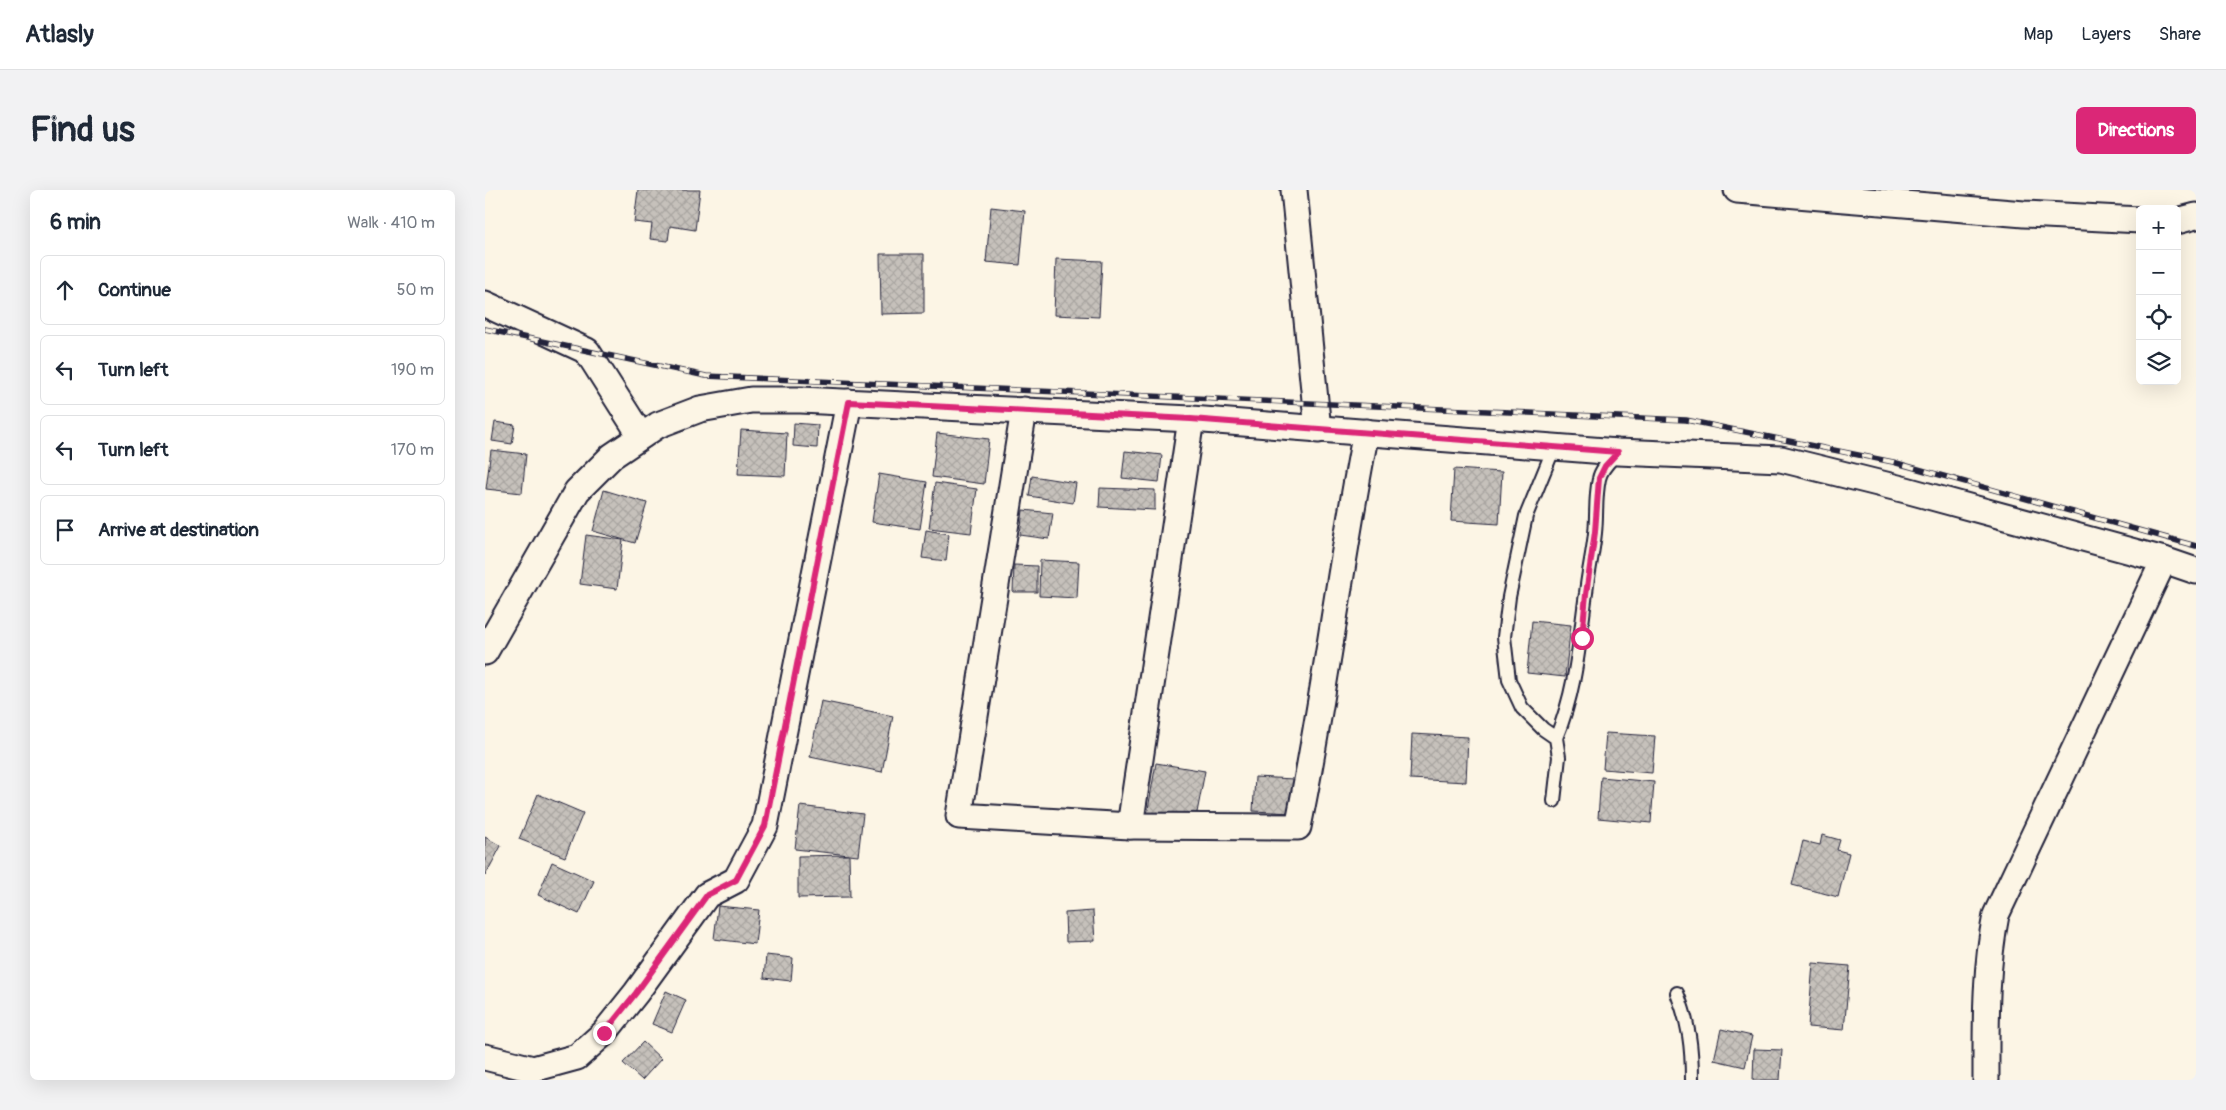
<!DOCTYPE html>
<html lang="en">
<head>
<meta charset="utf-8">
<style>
  :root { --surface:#fff; --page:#f2f2f3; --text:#1f2937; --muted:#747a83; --line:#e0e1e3; --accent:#db2777 }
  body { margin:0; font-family:Pangolin,sans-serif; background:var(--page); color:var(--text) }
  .controls { position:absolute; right:15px; top:15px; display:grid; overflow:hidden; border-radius:8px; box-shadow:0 5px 20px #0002 }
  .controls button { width:45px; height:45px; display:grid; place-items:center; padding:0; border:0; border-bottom:1px solid var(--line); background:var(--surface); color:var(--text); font:25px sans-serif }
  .stop { position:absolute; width:15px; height:15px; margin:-11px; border:4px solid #db2777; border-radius:50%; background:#fff }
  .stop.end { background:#db2777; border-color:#fff; box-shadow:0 1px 5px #0008 }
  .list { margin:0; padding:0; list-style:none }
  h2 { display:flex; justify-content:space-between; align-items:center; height:65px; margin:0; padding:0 20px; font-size:21px }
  h2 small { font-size:16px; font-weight:400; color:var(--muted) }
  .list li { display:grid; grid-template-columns:32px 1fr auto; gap:15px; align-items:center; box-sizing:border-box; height:70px; margin:0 10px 10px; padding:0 10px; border:1px solid var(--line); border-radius:8px }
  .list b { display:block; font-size:19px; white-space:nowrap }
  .list em { font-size:16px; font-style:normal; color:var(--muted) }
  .icon { flex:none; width:28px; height:28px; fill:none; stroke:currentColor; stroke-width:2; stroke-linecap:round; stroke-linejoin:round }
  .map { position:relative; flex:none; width:1711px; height:890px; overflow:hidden; border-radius:8px }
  header { display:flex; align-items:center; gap:30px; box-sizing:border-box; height:70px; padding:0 25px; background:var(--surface); border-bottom:1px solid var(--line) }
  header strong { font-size:24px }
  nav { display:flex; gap:28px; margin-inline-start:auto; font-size:18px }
  .intro { display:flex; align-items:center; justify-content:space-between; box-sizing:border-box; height:120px; padding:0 30px }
  h1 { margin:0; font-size:35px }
  .button { padding:12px 22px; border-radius:8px; background:var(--accent); color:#fff; font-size:18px; font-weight:700 }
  main { display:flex; gap:30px; padding:0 30px }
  aside { flex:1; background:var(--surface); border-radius:8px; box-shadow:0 5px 20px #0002 }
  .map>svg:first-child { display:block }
  .building { fill:url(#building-cross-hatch); stroke:#22223b }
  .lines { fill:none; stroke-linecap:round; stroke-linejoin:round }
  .service-casing { stroke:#22223b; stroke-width:16 }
  .minor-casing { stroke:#22223b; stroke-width:29 }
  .service { stroke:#fcf5e5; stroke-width:12 }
  .minor { stroke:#fcf5e5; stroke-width:25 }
  .rail-casing { stroke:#22223b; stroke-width:5.5 }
  .rail { stroke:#fcf5e5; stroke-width:4; stroke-dasharray:11; stroke-linecap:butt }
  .route { stroke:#db2777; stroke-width:6 }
</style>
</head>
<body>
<header>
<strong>Atlasly</strong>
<nav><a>Map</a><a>Layers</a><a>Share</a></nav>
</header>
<div class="intro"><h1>Find us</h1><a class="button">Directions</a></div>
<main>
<aside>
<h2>6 min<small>Walk · 410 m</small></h2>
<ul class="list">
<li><svg class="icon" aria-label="ahead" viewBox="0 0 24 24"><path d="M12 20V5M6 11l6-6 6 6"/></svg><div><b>Continue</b></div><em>50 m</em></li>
<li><svg class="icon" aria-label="left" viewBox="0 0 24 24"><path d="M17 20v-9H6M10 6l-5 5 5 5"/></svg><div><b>Turn left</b></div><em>190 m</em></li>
<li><svg class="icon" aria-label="left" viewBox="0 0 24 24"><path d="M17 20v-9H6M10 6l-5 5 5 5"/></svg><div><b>Turn left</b></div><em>170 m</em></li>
<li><svg class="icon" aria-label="arrive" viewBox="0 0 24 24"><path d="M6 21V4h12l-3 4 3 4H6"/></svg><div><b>Arrive at destination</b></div></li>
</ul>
</aside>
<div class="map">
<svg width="1711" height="890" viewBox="0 0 1711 890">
  <defs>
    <pattern id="building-cross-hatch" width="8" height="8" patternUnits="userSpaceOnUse" patternTransform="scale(1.25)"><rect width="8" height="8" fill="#c6c1bb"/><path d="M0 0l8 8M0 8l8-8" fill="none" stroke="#aaa6a2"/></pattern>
  </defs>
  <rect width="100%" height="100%" fill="#fcf5e5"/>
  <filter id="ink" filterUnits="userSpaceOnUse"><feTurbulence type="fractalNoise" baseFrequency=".02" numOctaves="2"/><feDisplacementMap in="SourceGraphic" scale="10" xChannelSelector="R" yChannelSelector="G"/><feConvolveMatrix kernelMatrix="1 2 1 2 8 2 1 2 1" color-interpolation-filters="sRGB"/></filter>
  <g filter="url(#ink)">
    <!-- building -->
    <g class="building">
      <polygon points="153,0 215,0 210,40 185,36 183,51 165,49 167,34 149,32"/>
      <polygon points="506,17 540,21 535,75 501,72"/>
      <polygon points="395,64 439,64 439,123 396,124"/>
      <polygon points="571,69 617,71 614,127 569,125"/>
      <polygon points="10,232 30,235 27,254 7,251"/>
      <polygon points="309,233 333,235 332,258 308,256"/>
      <polygon points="256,240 302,243 300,286 253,284"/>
      <polygon points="452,243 504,249 499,294 447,287"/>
      <polygon points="6,260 41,264 37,303 1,299"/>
      <polygon points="640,261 677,265 674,292 637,288"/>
      <polygon points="969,279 1017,282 1014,334 966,331"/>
      <polygon points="394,284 442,292 435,339 387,332"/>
      <polygon points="547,286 591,293 588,313 544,306"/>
      <polygon points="450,293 492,299 486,343 444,338"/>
      <polygon points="615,298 670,300 670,320 614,317"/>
      <polygon points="119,300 162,313 150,353 108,341"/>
      <polygon points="538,320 568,323 564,349 535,345"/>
      <polygon points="441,340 464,344 461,371 437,368"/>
      <polygon points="101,345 138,350 132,399 95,394"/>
      <polygon points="555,370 594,372 592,408 554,406"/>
      <polygon points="529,375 552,376 552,402 528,402"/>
      <polygon points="1047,431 1086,435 1080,487 1042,483"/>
      <polygon points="336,511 408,526 397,582 325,567"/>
      <polygon points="1121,543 1170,546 1167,583 1118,579"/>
      <polygon points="927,544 983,547 981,592 925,589"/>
      <polygon points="671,573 720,581 710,633 662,625"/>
      <polygon points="770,587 809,589 807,623 768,621"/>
      <polygon points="1116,587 1169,592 1166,633 1113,628"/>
      <polygon points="53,604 98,623 80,667 34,649"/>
      <polygon points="315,616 378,624 373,666 310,659"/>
      <polygon points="1337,645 1355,650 1352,660 1364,663 1353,707 1307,695 1318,651 1335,655"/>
      <polygon points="0,647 16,656 0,686"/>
      <polygon points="364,665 365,707 313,708 313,666"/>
      <polygon points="67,672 109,691 94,724 53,705"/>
      <polygon points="233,716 274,720 270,754 229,749"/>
      <polygon points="608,721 610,751 581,752 580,723"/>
      <polygon points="281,765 308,768 306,791 279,788"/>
      <polygon points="1328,773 1365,776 1359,840 1323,837"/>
      <polygon points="181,801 201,810 187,842 167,834"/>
      <polygon points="1236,839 1267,846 1260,877 1229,870"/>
      <polygon points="158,852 176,869 157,890 138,873"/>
      <polygon points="1269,859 1297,860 1295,890 1268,890"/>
    </g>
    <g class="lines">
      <defs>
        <g id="service">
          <path d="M1071 548C1091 500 1094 454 1101 403 1103 383 1108 363 1110 343 1112 325 1110 307 1114 289 1116 278 1126 270 1133 262"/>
          <polyline points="1069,611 1074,567 1071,548 1058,539 1037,518 1024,490 1019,447 1024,407 1041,326 1070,255"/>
          <path d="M1192 803C1204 834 1207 856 1207 890"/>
        </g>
        <g id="minor">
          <polyline points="809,0 833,240"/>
          <polyline points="1252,0 1539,24 1655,30"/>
          <polyline points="1692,31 1711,26"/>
          <polyline points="0,114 102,161 156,246"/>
          <polyline points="539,220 474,626 645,636 706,229"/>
          <polyline points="0,462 92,301 127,266 173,235 215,219 266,210 316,210 706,229 1133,262 1296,269 1421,300 1679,370 1711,381"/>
          <path d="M645 636 813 637C840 506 855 373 881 242"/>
          <polyline points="0,867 48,879 92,867 119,843 151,803 222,705 251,690 280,636 364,212"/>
          <path d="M1501 890C1501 834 1500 780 1511 725L1679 370"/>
        </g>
      </defs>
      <!-- service casing -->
      <use href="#service" class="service-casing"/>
      <!-- minor casing -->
      <use href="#minor" class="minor-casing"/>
      <!-- service -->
      <use href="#service" class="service"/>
      <!-- minor -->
      <use href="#minor" class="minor"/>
      <defs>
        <polyline id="rail" points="0,139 221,186 1201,230 1408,272 1711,356"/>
      </defs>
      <!-- rail casing -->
      <use href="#rail" class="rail-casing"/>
      <!-- rail -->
      <use href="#rail" class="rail"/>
    </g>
  </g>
  <g class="lines" filter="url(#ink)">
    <!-- route -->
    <polyline class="route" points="119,843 151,803 222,705 251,690 280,636 364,212 706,229 1133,262 1120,276 1114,288 1110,342 1101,404 1097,448"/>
  </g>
</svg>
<div class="controls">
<button>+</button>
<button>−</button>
<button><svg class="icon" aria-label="locate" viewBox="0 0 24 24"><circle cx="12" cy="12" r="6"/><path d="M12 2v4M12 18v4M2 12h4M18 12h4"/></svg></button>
<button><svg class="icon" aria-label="layers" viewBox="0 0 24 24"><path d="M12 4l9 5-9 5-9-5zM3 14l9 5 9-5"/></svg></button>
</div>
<div class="stop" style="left:1097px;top:448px"></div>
<div class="stop end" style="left:119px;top:843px"></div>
</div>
</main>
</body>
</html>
